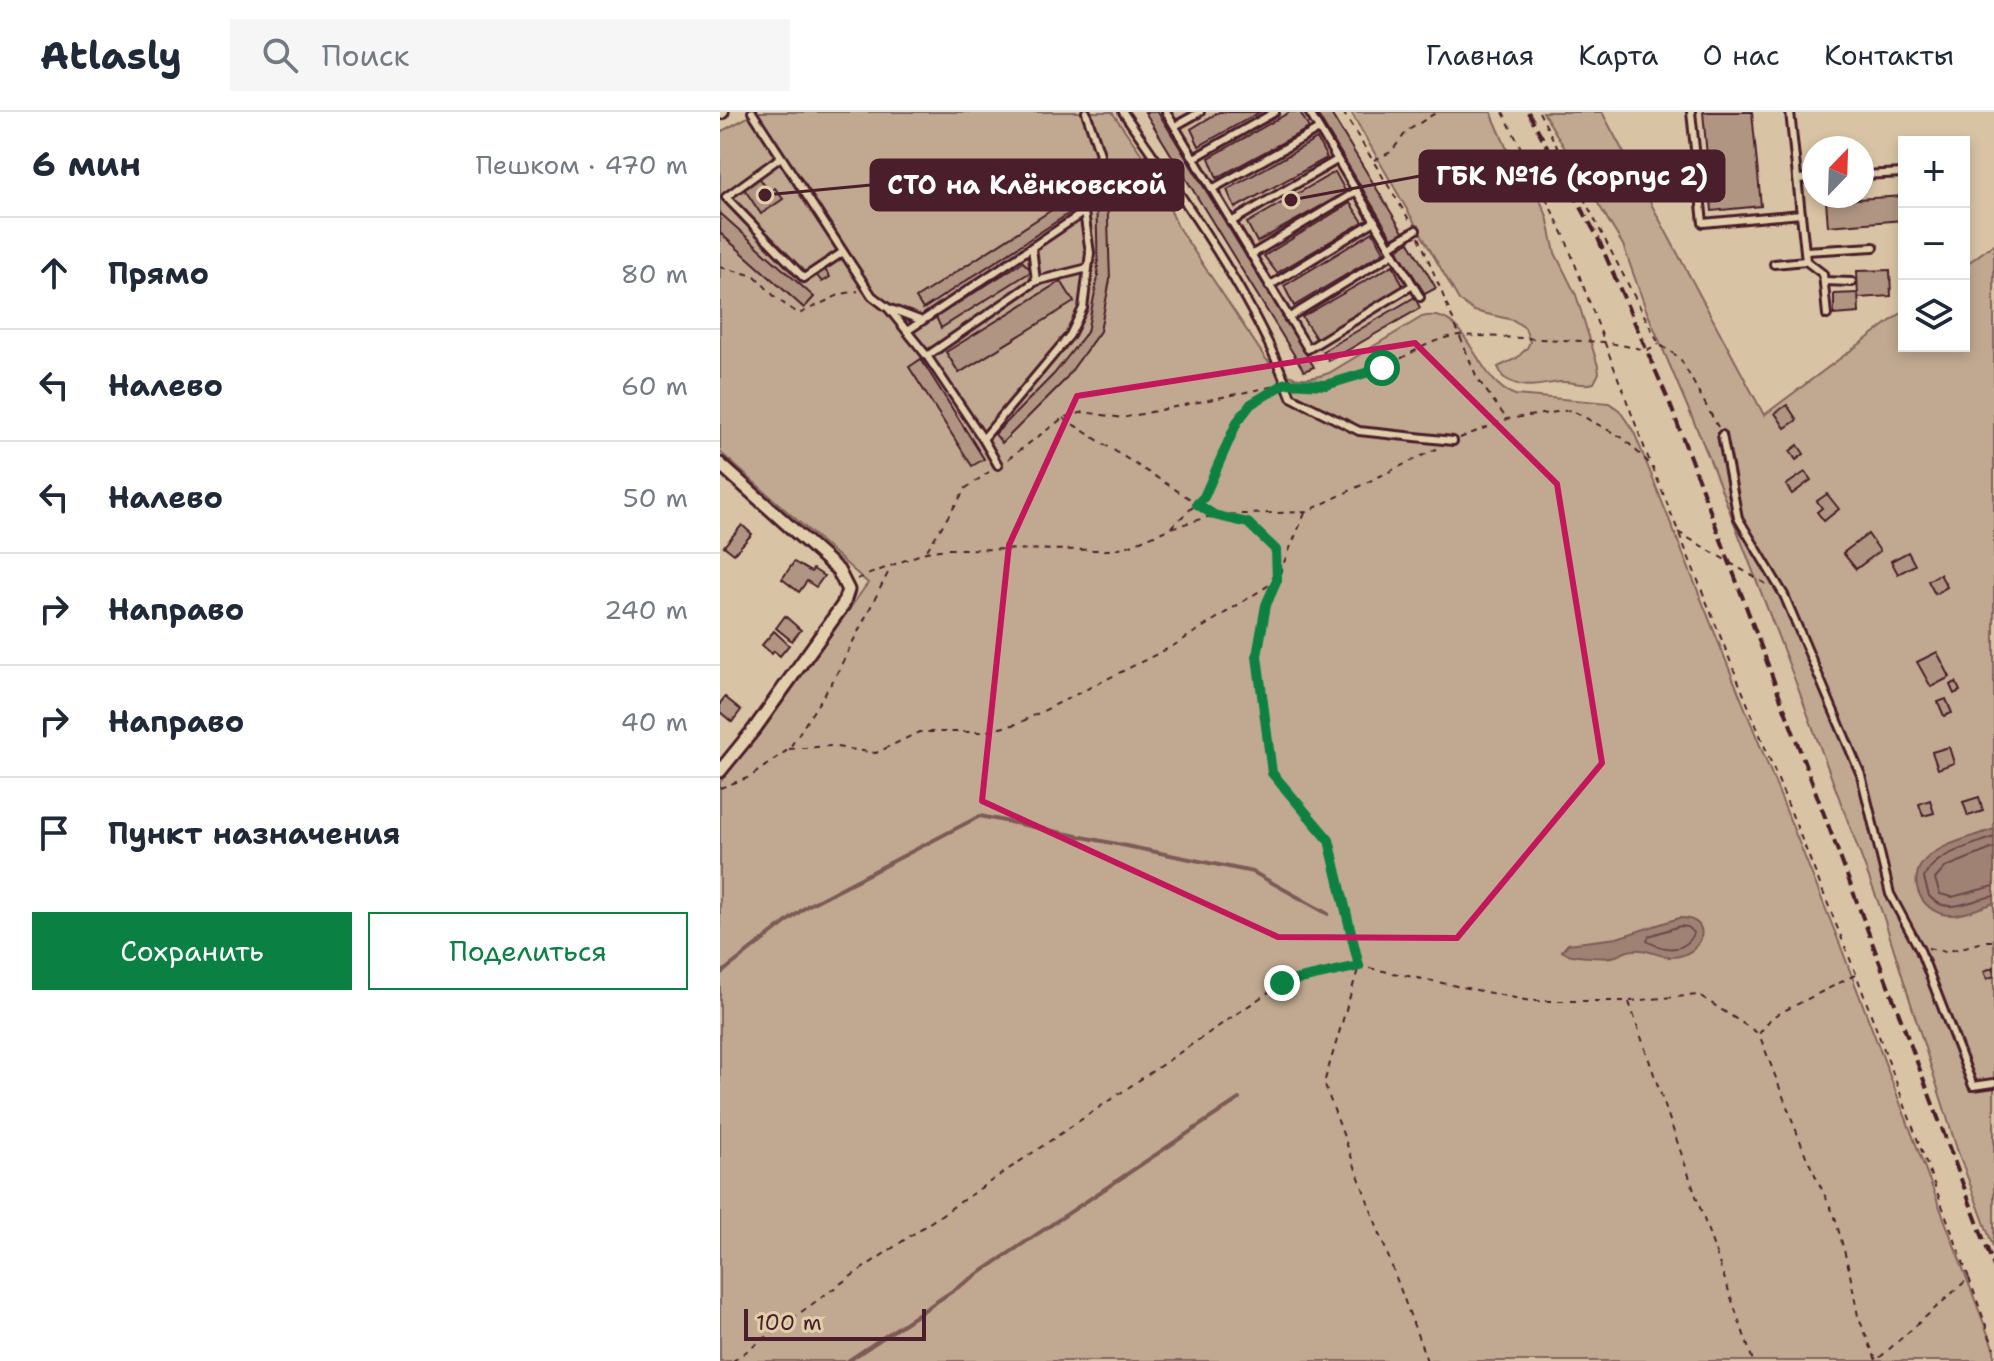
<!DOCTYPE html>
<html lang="ru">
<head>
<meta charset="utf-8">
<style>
  :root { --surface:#fff; --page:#f6f6f7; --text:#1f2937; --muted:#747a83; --line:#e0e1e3; --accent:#0b8043 }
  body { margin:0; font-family:"Shantell Sans",sans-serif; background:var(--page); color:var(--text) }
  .controls { position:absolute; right:24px; top:24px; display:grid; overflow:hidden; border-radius:0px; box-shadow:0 4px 12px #0003 }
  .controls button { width:72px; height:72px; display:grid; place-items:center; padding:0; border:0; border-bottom:2px solid var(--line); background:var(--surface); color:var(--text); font:40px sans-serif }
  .compass { position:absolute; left:1082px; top:24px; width:72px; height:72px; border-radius:50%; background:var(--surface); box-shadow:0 4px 12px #0003; rotate:23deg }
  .scale { position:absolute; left:24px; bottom:20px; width:182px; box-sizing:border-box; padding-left:8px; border:4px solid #4a1f2b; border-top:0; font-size:22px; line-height:28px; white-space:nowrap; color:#4a1f2b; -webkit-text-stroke:6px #e1cfac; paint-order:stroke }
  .stop { position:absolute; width:24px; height:24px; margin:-18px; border:6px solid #0b8043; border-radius:50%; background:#fff }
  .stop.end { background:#0b8043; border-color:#fff; box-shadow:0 2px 8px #0008 }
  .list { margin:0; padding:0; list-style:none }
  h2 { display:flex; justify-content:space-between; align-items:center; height:104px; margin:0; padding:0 32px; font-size:34px }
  h2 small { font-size:26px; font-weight:400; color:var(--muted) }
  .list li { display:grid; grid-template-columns:52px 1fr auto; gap:24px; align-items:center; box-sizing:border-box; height:112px; padding:0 32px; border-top:2px solid var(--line) }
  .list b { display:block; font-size:30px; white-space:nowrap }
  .list em { font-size:26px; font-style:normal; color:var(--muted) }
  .actions { display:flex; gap:16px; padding:24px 32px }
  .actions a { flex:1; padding:18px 0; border:2px solid var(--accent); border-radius:0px; text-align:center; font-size:28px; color:var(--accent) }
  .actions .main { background:var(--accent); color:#fff }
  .icon { flex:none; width:44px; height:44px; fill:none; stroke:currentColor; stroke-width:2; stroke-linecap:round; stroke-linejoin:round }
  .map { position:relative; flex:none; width:1274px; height:1249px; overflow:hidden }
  header { display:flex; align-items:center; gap:48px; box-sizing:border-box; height:112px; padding:0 40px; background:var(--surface); border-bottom:2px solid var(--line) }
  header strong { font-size:38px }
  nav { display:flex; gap:44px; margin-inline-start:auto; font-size:28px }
  .search { width:560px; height:72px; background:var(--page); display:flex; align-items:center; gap:20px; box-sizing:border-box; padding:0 28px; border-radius:0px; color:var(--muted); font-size:30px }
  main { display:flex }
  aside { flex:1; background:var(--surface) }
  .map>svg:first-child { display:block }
  .built { fill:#ccb69a }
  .green { fill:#c0a990; stroke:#85645e; stroke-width:2 }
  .water { fill:#a08274; stroke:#7e5a57; stroke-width:2 }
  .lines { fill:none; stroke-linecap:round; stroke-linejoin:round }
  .shore { stroke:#6c4748; stroke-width:2 }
  .stream { stroke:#7e5a57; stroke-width:4 }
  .building { fill:#b09682; stroke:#4a1f2b; stroke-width:2 }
  .lane-casing { stroke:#4a1f2b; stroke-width:12 }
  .street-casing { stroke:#4a1f2b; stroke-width:17 }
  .path { stroke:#4a1f2b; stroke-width:2; stroke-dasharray:6 6; stroke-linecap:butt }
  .lane { stroke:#e1cfac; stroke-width:6 }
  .street { stroke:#e1cfac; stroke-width:11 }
  .rail { stroke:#4a1f2b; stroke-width:4; stroke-dasharray:12 6; stroke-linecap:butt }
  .route { stroke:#0b8043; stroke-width:10 }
  .marked { fill:none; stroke:#c2185b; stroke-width:6; stroke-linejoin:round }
  .leader { fill:none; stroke:#4a1f2b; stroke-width:3 }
  .callout-dot { fill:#4a1f2b; stroke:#e1cfac; stroke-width:3 }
  .callout { fill:#4a1f2b; stroke:#4a1f2b; stroke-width:3 }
  .callout-label { font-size:26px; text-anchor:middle; font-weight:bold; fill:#fff }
</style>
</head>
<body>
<header>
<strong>Atlasly</strong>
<div class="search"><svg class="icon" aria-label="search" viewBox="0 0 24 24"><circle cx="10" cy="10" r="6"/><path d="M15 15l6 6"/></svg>Поиск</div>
<nav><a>Главная</a><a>Карта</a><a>О нас</a><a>Контакты</a></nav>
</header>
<main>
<aside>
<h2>6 мин<small>Пешком · 470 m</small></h2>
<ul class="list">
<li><svg class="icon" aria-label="ahead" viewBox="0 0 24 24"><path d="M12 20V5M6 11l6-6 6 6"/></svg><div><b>Прямо</b></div><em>80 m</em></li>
<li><svg class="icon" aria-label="left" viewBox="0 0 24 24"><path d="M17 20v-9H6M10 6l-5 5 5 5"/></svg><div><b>Налево</b></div><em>60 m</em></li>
<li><svg class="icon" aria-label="left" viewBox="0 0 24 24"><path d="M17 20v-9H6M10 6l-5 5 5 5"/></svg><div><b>Налево</b></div><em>50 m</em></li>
<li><svg class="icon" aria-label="right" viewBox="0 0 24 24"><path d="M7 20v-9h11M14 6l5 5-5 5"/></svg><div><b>Направо</b></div><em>240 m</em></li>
<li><svg class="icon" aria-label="right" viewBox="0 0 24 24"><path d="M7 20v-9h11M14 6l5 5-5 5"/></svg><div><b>Направо</b></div><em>40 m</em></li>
<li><svg class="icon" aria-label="arrive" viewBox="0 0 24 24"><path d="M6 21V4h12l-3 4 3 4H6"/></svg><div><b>Пункт назначения</b></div></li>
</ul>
<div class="actions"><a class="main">Сохранить</a><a>Поделиться</a></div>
</aside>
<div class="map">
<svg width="1274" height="1249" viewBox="0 0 1274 1249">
  <rect width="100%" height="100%" fill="#d8c4a4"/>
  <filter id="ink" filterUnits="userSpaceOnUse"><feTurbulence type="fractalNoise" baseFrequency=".0125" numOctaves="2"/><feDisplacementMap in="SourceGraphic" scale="16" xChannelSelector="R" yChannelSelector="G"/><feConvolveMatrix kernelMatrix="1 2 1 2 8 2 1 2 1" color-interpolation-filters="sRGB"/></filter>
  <g filter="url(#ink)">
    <!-- built -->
    <polygon class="built" points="425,0 609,0 716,176 584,259"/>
    <!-- green -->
    <g class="green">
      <path d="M37 0H392L432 57 458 115 546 247C565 267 583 271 609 261L702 205C750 193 753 269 795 283L889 291 899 298 914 320 1119 830 1274 1238V1249H0V670L44 616 148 471 0 340V20Z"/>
      <path d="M631 0H771L789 42 820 88 827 104 835 141 856 183 878 254 879 261 874 271C863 275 853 269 841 270 817 272 806 280 783 265L778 255 797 246 807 236 810 230 805 216 793 208 754 199 739 188Z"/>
      <polygon points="823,0 882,0 1044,303 1184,199 1184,234 1244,234 1244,154 1274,132 1274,1137 1237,1037 1163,803 1073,563 988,343 927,200 903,133"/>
    </g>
    <!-- water -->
    <g class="water">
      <path d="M1274 717V791C1261 795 1246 803 1232 803 1203 804 1184 768 1206 747 1223 731 1253 725 1274 717Z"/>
      <path d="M959 806C990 805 987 834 963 843 944 850 931 836 914 838 907 838 902 842 896 844 886 847 848 845 842 839L848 832 897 826Z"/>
    </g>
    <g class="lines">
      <!-- shore -->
      <g class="shore">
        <path d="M1274 725C1252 734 1214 741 1204 766L1209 784C1228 805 1251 787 1274 784"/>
        <polyline points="1274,736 1226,755 1215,767 1220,782 1232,785 1274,774"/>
        <path d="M960 814 968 815 974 821C966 841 944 839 927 829L929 824Z"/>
      </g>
      <!-- stream -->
      <g class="stream">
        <polyline points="0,862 87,794 260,704 533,760 608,802"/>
        <polyline points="128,1249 519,987"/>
      </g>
    </g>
    <!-- building -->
    <g class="building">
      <polygon points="425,0 438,0 594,255 584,259"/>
      <polygon points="499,0 540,0 479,34 471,17"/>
      <polygon points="570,0 580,0 589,16 497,66 489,46"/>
      <polygon points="596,0 610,0 683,120 672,126"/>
      <polygon points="983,0 1032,0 1041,94 992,99"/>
      <polygon points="597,27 607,46 515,96 507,78"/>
      <polygon points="615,60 626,80 537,130 527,111"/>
      <polygon points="39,65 49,80 55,76 63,87 41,102 23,75"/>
      <polygon points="376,79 387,79 390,168 380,219 344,269 282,331 275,322 334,262 367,220 378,165"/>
      <polygon points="1184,84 1184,108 1108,114 1106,89"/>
      <polygon points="347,88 354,98 203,197 196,186"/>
      <polygon points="630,91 643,110 557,161 544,144"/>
      <polygon points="0,101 94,185 84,196 0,121"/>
      <polygon points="653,120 664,140 574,194 564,174"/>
      <polygon points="689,130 716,176 705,182 677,138"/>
      <polygon points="303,150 312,159 221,216 216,205"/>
      <polygon points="673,153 683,174 597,228 582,205"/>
      <polygon points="103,155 110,165 102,170 95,161"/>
      <polygon points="1170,158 1171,184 1138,186 1137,159"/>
      <polygon points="341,169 354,190 239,261 226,240"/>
      <polygon points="1138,181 1139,201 1114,203 1114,182"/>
      <polygon points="695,185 700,196 609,249 603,239"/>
      <polygon points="201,247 264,347 252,354 189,255"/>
      <polygon points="1067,293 1077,308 1065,316 1055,301"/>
      <polygon points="1078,333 1084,342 1076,348 1070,339"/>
      <polygon points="1085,360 1091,368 1072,382 1066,373"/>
      <polygon points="1107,382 1119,397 1104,409 1097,400 1102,396 1097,389"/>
      <polygon points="22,413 32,422 14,442 4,434"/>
      <polygon points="1148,422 1160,439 1136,457 1123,441"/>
      <polygon points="1188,440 1195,453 1178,462 1171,449"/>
      <polygon points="74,450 91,460 93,457 104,464 96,475 87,469 79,480 62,467"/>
      <polygon points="1220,462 1227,475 1215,482 1208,469"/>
      <polygon points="65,504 81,518 72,529 56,516"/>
      <polygon points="54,519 69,533 60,544 54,539 52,542 42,533"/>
      <polygon points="1217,540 1230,565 1211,575 1197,550"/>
      <polygon points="1236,570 1240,579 1234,582 1230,573"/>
      <polygon points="5,585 21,598 12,610 0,600 0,591"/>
      <polygon points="1226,587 1232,601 1224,604 1218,590"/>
      <polygon points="1229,635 1234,651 1218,657 1212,640"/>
      <polygon points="1259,685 1263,699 1248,704 1243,690"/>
      <polygon points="1210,688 1214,701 1203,704 1199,692"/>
      <polygon points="1274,855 1274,864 1267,867 1264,859"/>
    </g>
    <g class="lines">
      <defs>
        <g id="lane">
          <polyline points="32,0 152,184 168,196 200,208"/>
          <path d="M403 0C464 88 535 185 571 285L639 319 733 329"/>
          <polyline points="446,0 588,237 693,173"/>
          <polyline points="589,0 700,185"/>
          <polyline points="971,0 983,111 1081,102"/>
          <polyline points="1070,0 1086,149 1103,162 1107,203"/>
          <polyline points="455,14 480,0"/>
          <polyline points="61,45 6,85 84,166 123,140"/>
          <polyline points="474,46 555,0"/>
          <polyline points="1142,63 1184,61"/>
          <polyline points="1077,67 1094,66"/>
          <polyline points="492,77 599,17"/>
          <polyline points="511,110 617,48"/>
          <polyline points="670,134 696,118"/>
          <polyline points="1085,139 1154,135"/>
          <polyline points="531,143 637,79"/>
          <polyline points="1054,152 1086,149"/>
          <polyline points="316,169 368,156"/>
          <polyline points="1104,169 1132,170"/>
          <polyline points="549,174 655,109"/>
          <polyline points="169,197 207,244 263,327"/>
          <polyline points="568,206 674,141"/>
          <polyline points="187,219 364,100"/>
          <polyline points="207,244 316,169 312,135"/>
          <polyline points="1002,323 1018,406 1064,483 1141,663 1170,782 1200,838 1253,974 1274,971"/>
          <polyline points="278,353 263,327 350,223 363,196 370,141 364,100 366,82 380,42 366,0"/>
        </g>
        <g id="street">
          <polyline points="0,1 2,0"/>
          <polyline points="0,352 118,458 128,478 123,493 35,616 0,659"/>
        </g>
      </defs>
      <!-- lane casing -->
      <use href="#lane" class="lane-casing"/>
      <!-- street casing -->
      <use href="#street" class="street-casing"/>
      <!-- path -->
      <g class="path">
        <polyline points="623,0 690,109"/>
        <polyline points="783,0 844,123 931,353"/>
        <polyline points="819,0 939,232 960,246 998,315"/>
        <polyline points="654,48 671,40 687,19 717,0"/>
        <polyline points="699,125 757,266 786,306"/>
        <polyline points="0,155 35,164 57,187 79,202 121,182 138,179"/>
        <path d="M577 272C607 273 636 267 664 255 690 243 710 227 739 223L884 230 927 238 939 232"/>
        <polyline points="343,306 494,402"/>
        <polyline points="740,326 787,307 851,298 903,326 932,354 1136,862 1249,1166 1156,1249"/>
        <polyline points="288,347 343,306 364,300 402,306 555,274"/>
        <polyline points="585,401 546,493 537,544 552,661 609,728 639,854 604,971 707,1249"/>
        <polyline points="451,415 484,385 517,310 531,292 558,275"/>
        <polyline points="958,420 1046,472"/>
        <polyline points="207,438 246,376 269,360"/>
        <polyline points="137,467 206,440 226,437 391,438 411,433 451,416 494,403 586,400 716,337"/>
        <polyline points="69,637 110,634 156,641 199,620 263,620 297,612 453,534 557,468 556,438 528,411 500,404"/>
        <polyline points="0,676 30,665 69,637 114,567 170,457"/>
        <polyline points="1208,836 1226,840 1267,829 1274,829"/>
        <polyline points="1135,863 1052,905 1039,922 1086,1044 1115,1105 1129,1157 1138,1204 1156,1248"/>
        <polyline points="909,890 1033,1249"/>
        <polyline points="1249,1166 1274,1236"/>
        <polyline points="13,1249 127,1167 562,871 639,854 810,889 909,889 979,883 1039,922"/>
      </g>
      <!-- lane -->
      <use href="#lane" class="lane"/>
      <!-- street -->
      <use href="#street" class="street"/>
      <!-- rail -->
      <polyline class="rail" points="808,0 877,124 950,292 1274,1155"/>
    </g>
  </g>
  <g class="lines" filter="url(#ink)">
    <!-- route -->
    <polyline class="route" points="562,871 639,854 609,728 552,661 537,544 546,493 557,468 556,438 528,411 494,403 477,392 484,385 517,310 531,292 566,271 606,273 662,256"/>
  </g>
  <!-- marked area -->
  <path class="marked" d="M695 231 837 372 882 651 737 826 558 825 262 689 289 433 357 284Z"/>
  <!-- callouts -->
  <path class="leader" d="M571 88L700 64M45 83L151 73"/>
  <g class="callout-dot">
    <circle cx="571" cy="88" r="8"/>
    <circle cx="45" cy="83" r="8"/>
  </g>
  <g class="callout">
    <rect x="700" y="39" width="304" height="50" rx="8"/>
    <rect x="151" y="48" width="312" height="50" rx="8"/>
  </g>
  <g class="callout-label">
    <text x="852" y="73">ГБК №16 (корпус 2)</text>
    <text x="307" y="82">СТО на Клёнковской</text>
  </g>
</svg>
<div class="controls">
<button>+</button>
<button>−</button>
<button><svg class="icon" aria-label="layers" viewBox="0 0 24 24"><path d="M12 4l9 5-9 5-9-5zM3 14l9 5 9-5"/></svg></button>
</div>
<svg class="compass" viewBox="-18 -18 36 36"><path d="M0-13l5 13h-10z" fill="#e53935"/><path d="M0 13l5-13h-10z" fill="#747a83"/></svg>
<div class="scale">100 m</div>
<div class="stop" style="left:662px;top:256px"></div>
<div class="stop end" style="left:562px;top:871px"></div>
</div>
</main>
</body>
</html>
